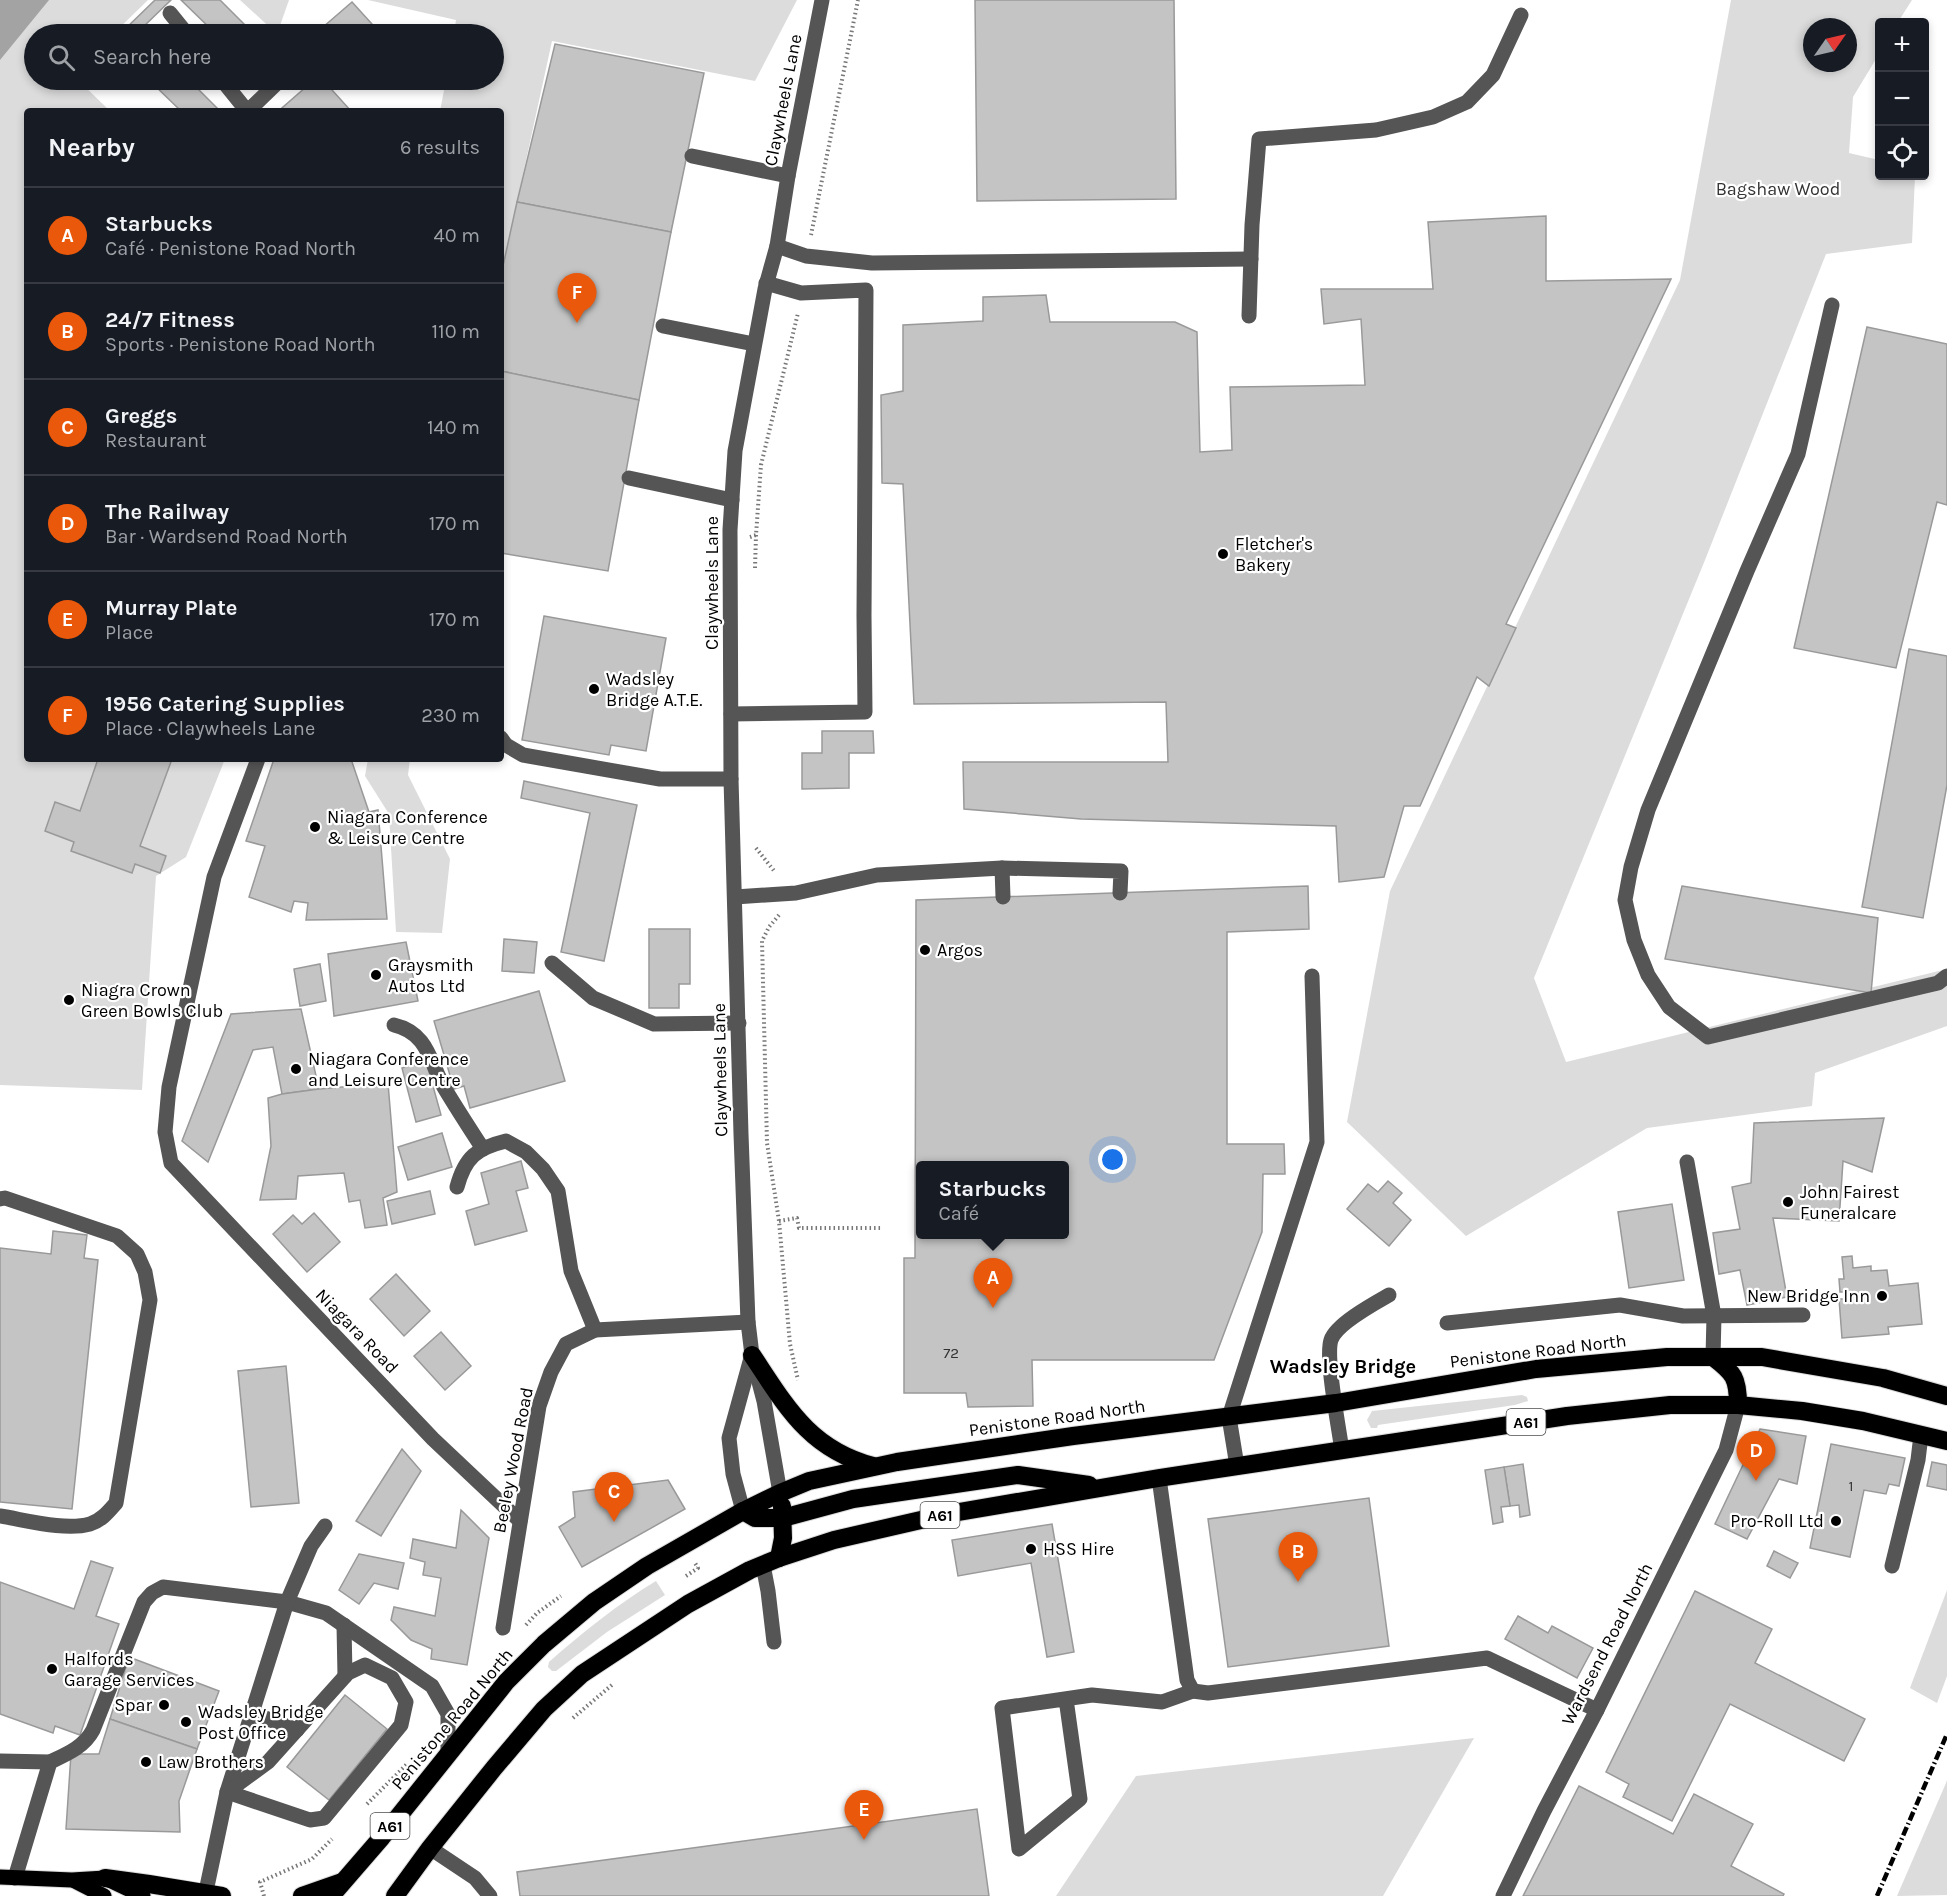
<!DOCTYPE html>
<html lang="en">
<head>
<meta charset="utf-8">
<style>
  :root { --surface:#171b24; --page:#242831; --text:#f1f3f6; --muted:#9ea1a6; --line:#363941; --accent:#ea580c }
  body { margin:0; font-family:Karla,sans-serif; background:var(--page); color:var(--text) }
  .controls { position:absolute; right:18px; top:18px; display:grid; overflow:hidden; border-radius:6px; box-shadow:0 3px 9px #0003 }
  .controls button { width:54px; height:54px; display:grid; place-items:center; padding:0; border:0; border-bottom:2px solid var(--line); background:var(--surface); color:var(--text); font:30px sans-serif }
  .compass { position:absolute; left:1803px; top:18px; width:54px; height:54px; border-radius:50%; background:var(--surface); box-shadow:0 3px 9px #0003; rotate:56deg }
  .you { position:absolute; left:1113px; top:1160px; width:21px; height:21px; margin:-15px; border:4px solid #fff; border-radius:50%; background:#1a73e8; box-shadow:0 0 0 9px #1a73e833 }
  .badge { display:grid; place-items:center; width:39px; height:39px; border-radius:50%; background:var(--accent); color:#fff; font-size:20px; font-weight:700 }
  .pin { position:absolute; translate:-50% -50px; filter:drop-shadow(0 2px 3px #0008) }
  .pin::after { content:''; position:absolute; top:32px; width:21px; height:18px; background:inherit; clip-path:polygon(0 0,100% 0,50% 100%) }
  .popup { position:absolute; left:916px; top:1161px; width:153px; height:78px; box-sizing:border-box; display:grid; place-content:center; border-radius:6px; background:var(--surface); filter:drop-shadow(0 2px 4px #0005); font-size:20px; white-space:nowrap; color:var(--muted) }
  .popup b { font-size:22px; color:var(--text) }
  .popup::after { content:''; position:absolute; left:50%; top:100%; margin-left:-12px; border:12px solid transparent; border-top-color:var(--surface) }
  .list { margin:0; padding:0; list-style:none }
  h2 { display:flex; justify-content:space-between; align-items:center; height:78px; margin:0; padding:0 24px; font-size:26px }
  h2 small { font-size:20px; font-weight:400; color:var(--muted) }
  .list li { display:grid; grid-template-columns:39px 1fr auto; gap:18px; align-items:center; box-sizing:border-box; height:96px; padding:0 24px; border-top:2px solid var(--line) }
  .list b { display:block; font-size:22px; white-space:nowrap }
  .list p { margin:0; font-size:20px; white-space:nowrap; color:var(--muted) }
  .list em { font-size:20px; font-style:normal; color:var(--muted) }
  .icon { flex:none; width:33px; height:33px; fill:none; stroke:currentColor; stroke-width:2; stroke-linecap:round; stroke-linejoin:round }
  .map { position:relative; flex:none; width:1947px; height:1896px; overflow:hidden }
  .search { position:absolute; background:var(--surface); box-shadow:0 3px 9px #0003; left:24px; top:24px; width:480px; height:66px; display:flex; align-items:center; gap:15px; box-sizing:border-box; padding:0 21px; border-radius:33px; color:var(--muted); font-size:22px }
  .panel { position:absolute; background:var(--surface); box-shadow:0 3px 9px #0003; left:24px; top:108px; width:480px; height:654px; border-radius:6px }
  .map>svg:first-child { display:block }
  .green { fill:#dcdcdc; fill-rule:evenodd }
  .water { fill:#a3a3a3 }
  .building { fill:#c4c4c4; stroke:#999; stroke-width:1.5; fill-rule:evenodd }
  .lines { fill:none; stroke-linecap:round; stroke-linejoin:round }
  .major-casing { stroke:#dbdbdb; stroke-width:17 }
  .highway-casing { stroke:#dbdbdb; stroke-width:20 }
  .path { stroke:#777; stroke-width:4; stroke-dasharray:1.5 3; stroke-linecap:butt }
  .minor { stroke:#555; stroke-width:15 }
  .major { stroke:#000; stroke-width:15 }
  .highway { stroke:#000; stroke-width:18 }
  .rail { stroke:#000; stroke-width:4.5; stroke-dasharray:9 3 1.5 3; stroke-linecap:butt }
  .poi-dot { fill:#000; stroke:#fff; stroke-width:2 }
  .labels { text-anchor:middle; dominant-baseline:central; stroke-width:4.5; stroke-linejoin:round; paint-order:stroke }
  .number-label { font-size:15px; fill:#313131 }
  .shield { fill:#fff; stroke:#4c4c4c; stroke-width:1.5 }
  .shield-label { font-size:16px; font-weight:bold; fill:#000 }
  .street-label { font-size:18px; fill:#000; stroke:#fff }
  .park-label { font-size:18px; fill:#333; stroke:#fff }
  .poi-label { font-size:18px; fill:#000; stroke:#fff; text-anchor:start }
  .neighbourhood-label { font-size:20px; font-weight:bold; fill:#000; stroke:#fff }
</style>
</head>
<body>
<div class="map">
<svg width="1947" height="1896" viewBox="0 0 1947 1896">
  <rect width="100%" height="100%" fill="#fff"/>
  <!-- green -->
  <g class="green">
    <polygon points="0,0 148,0 113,34 34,34 34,80 78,80 110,111 27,111 27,759 225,759 186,857 156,876 142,1090 0,1085"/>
    <polygon points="240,0 289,0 277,34"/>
    <polygon points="368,0 797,0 755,81 552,41 501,275 501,111 440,111 446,80 494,80 494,34 454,34 456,20"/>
    <path d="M1731 0H1912L1898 22H1880L1879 54 1853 97 1849 153 1879 160 1880 176H1915L1912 243 1826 254 1705 560 1534 978 1566 1062 1947 969V1026L1815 1073 1812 1106 1647 1128 1466 1236 1347 1122 1390 891 1680 280ZM1812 27H1848V63H1812Z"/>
    <polygon points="368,759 410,759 408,775 450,859 442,933 396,932 389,814 365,776"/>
    <polygon points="1522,1395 1527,1397 1528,1401 1515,1405 1378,1425 1377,1428 1371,1428 1367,1420 1372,1411"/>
    <path d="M656 1581 665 1595 607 1632 556 1671H552L548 1667 549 1662C583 1632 618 1604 656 1581Z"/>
    <polygon points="1947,1590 1947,1676 1937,1703 1910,1688"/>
    <polygon points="1474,1738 1383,1896 1056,1896 1136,1776"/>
    <polygon points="1947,1780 1947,1895 1897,1896 1946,1783"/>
  </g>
  <!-- water -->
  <polygon class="water" points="0,0 49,0 0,60"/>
  <!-- building -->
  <g class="building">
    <polygon points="155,0 171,0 140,30 144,34 120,34"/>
    <polygon points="181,0 220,0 254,34 216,34"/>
    <polygon points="975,0 1174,0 1176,199 977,201"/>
    <polygon points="352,2 381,34 315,34"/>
    <polygon points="555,44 704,73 671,232 517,202"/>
    <polygon points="149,80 189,80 217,108 214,111 181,111"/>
    <polygon points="314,80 323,80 351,111 284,111 282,108"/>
    <polygon points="517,202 671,232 639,400 501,371 501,275"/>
    <polygon points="1546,216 1546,281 1671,279 1506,624 1516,628 1489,686 1477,677 1420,806 1404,806 1384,877 1339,882 1336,826 1081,819 964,809 963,762 1168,762 1166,702 914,704 903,484 882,483 881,395 903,391 903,325 983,321 983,297 1046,295 1050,322 1175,322 1197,332 1200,452 1232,450 1230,387 1365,385 1361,319 1324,324 1321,289 1433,289 1428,222"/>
    <polygon points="1867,327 1947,344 1947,505 1937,502 1896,668 1794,648"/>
    <polygon points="501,371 639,400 608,571 501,553"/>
    <polygon points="544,616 666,638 646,751 611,745 609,755 522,740"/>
    <polygon points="1909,649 1947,656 1947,785 1923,918 1862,907"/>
    <polygon points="822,731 873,731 874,753 849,753 849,788 802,789 802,753 822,753"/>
    <polygon points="98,759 172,759 140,846 166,856 160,873 135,864 132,873 71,851 74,842 45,831 55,802 80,811"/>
    <polygon points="274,759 351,759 369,812 378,810 387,919 306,920 308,903 294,901 291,912 249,897 265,846 246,841"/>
    <polygon points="524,781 637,805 604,961 561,952 590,813 521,798"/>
    <path d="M1308 886 1309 929 1227 932V1144H1284L1285 1174H1263L1262 1232 1214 1360H1032L1033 1406 968 1407 966 1393H904V1258H915L916 900ZM921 1166H1065V1234H921Z"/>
    <polygon points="1682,886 1878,918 1871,993 1665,959"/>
    <polygon points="649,929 690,929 690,984 679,984 679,1008 649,1008"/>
    <polygon points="504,939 537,942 534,973 502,971"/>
    <polygon points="406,942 418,1001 334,1016 328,954"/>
    <polygon points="320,964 326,1001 300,1006 294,969"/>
    <polygon points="539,991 565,1081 470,1108 464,1086 454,1089 434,1021"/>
    <polygon points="301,1009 319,1089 282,1094 273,1047 253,1050 208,1162 182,1141 231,1014"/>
    <polygon points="426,1061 441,1115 416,1122 402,1068"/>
    <polygon points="388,1083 397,1192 383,1198 387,1225 365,1228 360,1200 349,1202 344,1173 298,1176 296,1199 260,1200 271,1146 268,1098 282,1094 319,1089"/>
    <polygon points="1884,1118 1872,1172 1843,1161 1839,1221 1773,1218 1787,1297 1747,1305 1740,1270 1719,1274 1713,1233 1740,1229 1732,1187 1751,1183 1754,1123"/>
    <polygon points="442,1133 452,1167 408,1180 398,1147"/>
    <polygon points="521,1161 528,1188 516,1191 527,1231 475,1245 466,1211 489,1204 481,1173"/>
    <polygon points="1388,1181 1402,1193 1393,1203 1411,1220 1389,1246 1347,1209 1368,1184 1378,1192"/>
    <polygon points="430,1191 435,1214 392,1224 387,1201"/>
    <polygon points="1672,1204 1684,1280 1629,1288 1618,1212"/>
    <polygon points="314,1213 340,1242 307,1272 273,1234 293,1215 302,1224"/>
    <polygon points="53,1231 87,1235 84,1258 98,1260 72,1509 0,1502 0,1248 51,1254"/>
    <polygon points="1852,1256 1853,1268 1871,1266 1871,1271 1887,1270 1889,1286 1918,1283 1922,1324 1888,1327 1889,1334 1842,1338 1839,1299 1844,1299 1844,1292 1840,1292 1839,1279 1844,1279 1842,1257"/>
    <polygon points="396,1274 430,1311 404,1336 370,1299"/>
    <polygon points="441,1332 471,1366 445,1390 414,1356"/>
    <polygon points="286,1366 299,1503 251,1507 238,1371"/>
    <polygon points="1760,1429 1806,1436 1797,1484 1779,1479 1747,1539 1715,1524"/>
    <polygon points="1831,1444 1905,1458 1899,1486 1889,1484 1886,1494 1864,1490 1850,1557 1810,1548"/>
    <polygon points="402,1449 421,1471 381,1536 356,1521"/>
    <polygon points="1932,1462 1947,1465 1947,1490 1927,1486"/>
    <polygon points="1523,1464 1530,1515 1520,1517 1519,1505 1510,1506 1504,1467"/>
    <polygon points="1504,1467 1510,1506 1501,1507 1503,1522 1493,1524 1485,1470"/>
    <polygon points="668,1480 685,1509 582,1567 559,1527 575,1517 573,1492"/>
    <polygon points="1369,1498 1389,1646 1228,1667 1208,1519"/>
    <polygon points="461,1510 489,1538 467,1665 431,1659 432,1649 411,1640 391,1620 394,1607 435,1616 441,1578 423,1575 425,1562 410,1558 413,1539 456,1548"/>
    <polygon points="1052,1524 1074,1652 1047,1657 1031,1563 958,1576 952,1540"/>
    <polygon points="1774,1551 1798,1563 1790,1578 1767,1566"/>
    <polygon points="359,1554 404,1563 398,1589 374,1583 359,1604 339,1590"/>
    <polygon points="91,1561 113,1568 96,1616 119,1624 80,1735 55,1726 53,1733 0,1714 0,1582 74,1609"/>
    <polygon points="1695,1591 1772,1629 1755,1663 1865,1719 1844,1761 1730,1704 1672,1821 1623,1797 1629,1784 1606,1772"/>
    <polygon points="1518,1616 1548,1633 1552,1626 1593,1648 1577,1678 1505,1639"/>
    <polygon points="129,1657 219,1691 197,1749 110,1719"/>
    <polygon points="345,1695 387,1729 329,1800 287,1767"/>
    <polygon points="110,1719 197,1749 179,1801 180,1832 66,1829 71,1754 99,1754"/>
    <polygon points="1579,1786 1673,1834 1694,1794 1753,1824 1731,1866 1784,1894 1783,1896 1523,1896"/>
    <polygon points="977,1809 989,1896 520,1896 517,1872"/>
  </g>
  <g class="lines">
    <defs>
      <g id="major">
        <polyline points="0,1877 72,1880 105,1878 143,1896"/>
        <polyline points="75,1881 104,1896"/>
      </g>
      <g id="highway">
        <path d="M752 1355C786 1406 809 1449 873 1466"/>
        <path d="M1713 1357C1734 1373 1738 1378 1738 1405"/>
        <polyline points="743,1511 755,1518 783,1518 853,1499 1018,1475 1089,1485"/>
        <polyline points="779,1558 783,1538 782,1506"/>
        <polyline points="105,1878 149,1884 222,1896"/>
        <polyline points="302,1896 342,1882"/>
        <polyline points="331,1896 382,1837 506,1682 544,1644 594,1602 647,1566 743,1511 780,1493 809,1481 897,1462 1073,1436 1336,1403 1536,1369 1667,1357 1762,1357 1883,1378 1947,1396"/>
        <polyline points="395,1896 430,1848 494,1768 544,1709 582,1674 688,1604 750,1570 779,1558 834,1540 947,1514 1159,1478 1567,1416 1670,1405 1738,1405 1802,1411 1863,1421 1947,1441"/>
      </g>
    </defs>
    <!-- major casing -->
    <use href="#major" class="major-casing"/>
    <!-- highway casing -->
    <use href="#highway" class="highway-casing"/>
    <!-- path -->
    <g class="path">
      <polyline points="811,235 858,0"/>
      <polyline points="750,537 756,535 761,465 798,313"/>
      <polyline points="755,568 756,535"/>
      <polyline points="756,848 775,872"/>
      <polyline points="779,915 769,927 762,941 767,1143 779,1221 790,1344 798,1380"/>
      <polyline points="779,1221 797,1218 799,1228 881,1228"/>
      <polyline points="686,1576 698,1568 695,1563"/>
      <polyline points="526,1625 537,1613 561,1596"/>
      <polyline points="573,1718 613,1684"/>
      <polyline points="367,1804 408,1763"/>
      <polyline points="264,1896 260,1882 312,1859 332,1839"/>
    </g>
    <!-- minor -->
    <g class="minor">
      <polyline points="170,13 187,34"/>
      <polyline points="222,80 247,111"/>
      <polyline points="248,111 280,80"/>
      <polyline points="692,156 788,176"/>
      <polyline points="777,246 806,256 872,263 1251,259"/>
      <polyline points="1832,305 1798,454 1747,571 1648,810 1631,867 1625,900 1634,940 1648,975 1669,1007 1708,1037 1938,983 1947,976"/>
      <polyline points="1249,316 1252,225 1259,139 1376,130 1433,117 1467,102 1493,75 1521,15"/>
      <polyline points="663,326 754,344"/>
      <polyline points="629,478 732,500"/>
      <polyline points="731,714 865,712 864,616 866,290 801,293 766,283"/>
      <polyline points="501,738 506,745 523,755 660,779 731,779"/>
      <polyline points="258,759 214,877 169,1087 165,1132 171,1163 433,1439 520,1521"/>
      <polyline points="1002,868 1121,871 1120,893"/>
      <polyline points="735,897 796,893 877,875 1002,868 1003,897"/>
      <polyline points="552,963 593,998 654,1024 739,1023"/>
      <path d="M394 1025C429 1033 430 1064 445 1089 457 1109 470 1129 483 1149"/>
      <polyline points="1687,1162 1714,1316 1713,1357"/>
      <path d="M457 1187C465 1157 477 1148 506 1141L526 1152 543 1169 558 1191 571 1271 595 1330"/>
      <path d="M0 1199 5 1198 117 1236 137 1254 145 1272 150 1300 116 1503C109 1511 101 1521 90 1524 65 1531 26 1520 0 1516"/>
      <polyline points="1447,1323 1620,1305 1683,1316 1803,1315"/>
      <path d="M1342 1451C1339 1428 1325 1358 1331 1340 1336 1324 1375 1303 1389 1295"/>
      <polyline points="1237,1466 1229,1417 1317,1142 1312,976"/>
      <polyline points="1159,1478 1187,1680 1193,1691 1208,1693 1487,1658 1597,1710"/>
      <polyline points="780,1493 764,1401 752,1355 748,1322 741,1134 731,779 730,530 735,451 765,289 777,246 788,176 822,0"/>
      <polyline points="743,1511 733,1474 729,1438 751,1358"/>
      <polyline points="763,1565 768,1591 774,1642"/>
      <polyline points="1892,1566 1918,1460 1921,1435"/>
      <polyline points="344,1625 345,1676"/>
      <polyline points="503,1628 539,1406 551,1372 566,1344 595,1330 748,1322"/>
      <polygon points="365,1665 392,1678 406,1702 401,1725 324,1818 310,1820 227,1792 268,1762 348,1673"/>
      <polyline points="1066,1699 1080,1799 1019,1849 1002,1708 1092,1695 1162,1702 1193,1691"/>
      <polyline points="252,1713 297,1730"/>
      <polyline points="0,1761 50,1762"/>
      <polyline points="430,1848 475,1878 490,1896"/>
      <path d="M15 1878 50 1762C67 1754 84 1747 93 1730L144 1602 152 1593 163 1587 287 1602 326 1613 432 1686 448 1714V1754"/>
      <polyline points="205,1896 227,1792 287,1602 311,1546 325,1526"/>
      <polyline points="1503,1896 1544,1811 1597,1710 1726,1450 1738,1405"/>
    </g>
    <!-- major -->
    <use href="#major" class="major"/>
    <!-- highway -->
    <use href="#highway" class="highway"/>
    <!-- rail -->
    <polyline class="rail" points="1877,1896 1947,1734"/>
  </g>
  <!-- markers -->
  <g class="poi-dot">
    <circle cx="1223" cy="554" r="6"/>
    <circle cx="594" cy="689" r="6"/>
    <circle cx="315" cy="827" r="6"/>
    <circle cx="925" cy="950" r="6"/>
    <circle cx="376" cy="975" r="6"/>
    <circle cx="69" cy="1000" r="6"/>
    <circle cx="296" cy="1069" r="6"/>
    <circle cx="1788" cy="1202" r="6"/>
    <circle cx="1882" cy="1296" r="6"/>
    <circle cx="1836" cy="1521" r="6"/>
    <circle cx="1031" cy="1549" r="6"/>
    <circle cx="52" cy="1669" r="6"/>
    <circle cx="164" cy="1705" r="6"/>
    <circle cx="186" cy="1722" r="6"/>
    <circle cx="146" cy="1762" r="6"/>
  </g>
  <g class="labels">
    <!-- number labels -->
    <g class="number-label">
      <text x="951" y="1353">72</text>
      <text x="1851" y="1486">1</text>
    </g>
    <!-- shield labels -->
    <g class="shield">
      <rect x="1506.5" y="1409" width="39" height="26" rx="4.5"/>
      <rect x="920.5" y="1502" width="39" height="26" rx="4.5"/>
      <rect x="370.5" y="1813" width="39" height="26" rx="4.5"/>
    </g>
    <g class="shield-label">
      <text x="1526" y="1422">A61</text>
      <text x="940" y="1515">A61</text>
      <text x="390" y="1826">A61</text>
    </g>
    <!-- street labels -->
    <g class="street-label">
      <text transform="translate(783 100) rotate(-79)">Claywheels Lane</text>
      <text transform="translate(712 583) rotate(-90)">Claywheels Lane</text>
      <text transform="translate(720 1070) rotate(-91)">Claywheels Lane</text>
      <text transform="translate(357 1331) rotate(46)">Niagara Road</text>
      <text transform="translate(1538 1351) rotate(-7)">Penistone Road North</text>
      <text transform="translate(1057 1418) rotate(-8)">Penistone Road North</text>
      <text transform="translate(513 1460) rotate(-79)">Beeley Wood Road</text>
      <text transform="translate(1607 1644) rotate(-63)">Wardsend Road North</text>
      <text transform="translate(452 1719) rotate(-50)">Penistone Road North</text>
    </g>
    <!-- park labels -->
    <g class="park-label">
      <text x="1778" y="189">Bagshaw Wood</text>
    </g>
    <!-- poi labels -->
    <g class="poi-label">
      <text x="1235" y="544">Fletcher's<tspan x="1235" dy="21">Bakery</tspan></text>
      <text x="606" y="679">Wadsley<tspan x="606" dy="21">Bridge A.T.E.</tspan></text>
      <text x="327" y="817">Niagara Conference<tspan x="327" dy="21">&amp; Leisure Centre</tspan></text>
      <text x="937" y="950">Argos</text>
      <text x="388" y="965">Graysmith<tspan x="388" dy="21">Autos Ltd</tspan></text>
      <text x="81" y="990">Niagra Crown<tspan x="81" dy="21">Green Bowls Club</tspan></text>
      <text x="308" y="1059">Niagara Conference<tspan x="308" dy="21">and Leisure Centre</tspan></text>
      <text x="1800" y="1192">John Fairest<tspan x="1800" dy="21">Funeralcare</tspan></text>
      <text x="1870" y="1296" text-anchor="end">New Bridge Inn</text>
      <text x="1824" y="1521" text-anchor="end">Pro-Roll Ltd</text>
      <text x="1043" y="1549">HSS Hire</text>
      <text x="64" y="1659">Halfords<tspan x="64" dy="21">Garage Services</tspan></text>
      <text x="152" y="1705" text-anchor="end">Spar</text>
      <text x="198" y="1712">Wadsley Bridge<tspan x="198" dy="21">Post Office</tspan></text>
      <text x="158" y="1762">Law Brothers</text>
    </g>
    <!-- neighbourhood labels -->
    <g class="neighbourhood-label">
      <text x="1343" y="1366">Wadsley Bridge</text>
    </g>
  </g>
</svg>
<div class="controls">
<button>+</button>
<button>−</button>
<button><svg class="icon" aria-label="locate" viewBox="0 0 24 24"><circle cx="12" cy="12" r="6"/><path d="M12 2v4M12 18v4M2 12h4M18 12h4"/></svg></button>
</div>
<svg class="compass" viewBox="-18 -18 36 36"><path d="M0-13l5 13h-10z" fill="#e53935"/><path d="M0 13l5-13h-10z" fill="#9ea1a6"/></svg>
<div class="you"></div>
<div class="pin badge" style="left:993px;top:1308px">A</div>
<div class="popup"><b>Starbucks</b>Café</div>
<div class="pin badge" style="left:1298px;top:1582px">B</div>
<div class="pin badge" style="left:614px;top:1522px">C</div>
<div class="pin badge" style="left:1756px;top:1481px">D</div>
<div class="pin badge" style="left:864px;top:1840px">E</div>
<div class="pin badge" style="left:577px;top:323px">F</div>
<div class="search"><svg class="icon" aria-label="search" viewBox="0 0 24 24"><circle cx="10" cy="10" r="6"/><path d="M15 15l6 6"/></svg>Search here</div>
<section class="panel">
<h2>Nearby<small>6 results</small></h2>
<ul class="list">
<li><span class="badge">A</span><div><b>Starbucks</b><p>Café · Penistone Road North</p></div><em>40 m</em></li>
<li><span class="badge">B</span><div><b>24/7 Fitness</b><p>Sports · Penistone Road North</p></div><em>110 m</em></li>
<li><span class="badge">C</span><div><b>Greggs</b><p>Restaurant</p></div><em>140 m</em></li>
<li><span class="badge">D</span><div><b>The Railway</b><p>Bar · Wardsend Road North</p></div><em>170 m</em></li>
<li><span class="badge">E</span><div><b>Murray Plate</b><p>Place</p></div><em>170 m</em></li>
<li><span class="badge">F</span><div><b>1956 Catering Supplies</b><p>Place · Claywheels Lane</p></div><em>230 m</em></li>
</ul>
</section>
</div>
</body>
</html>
